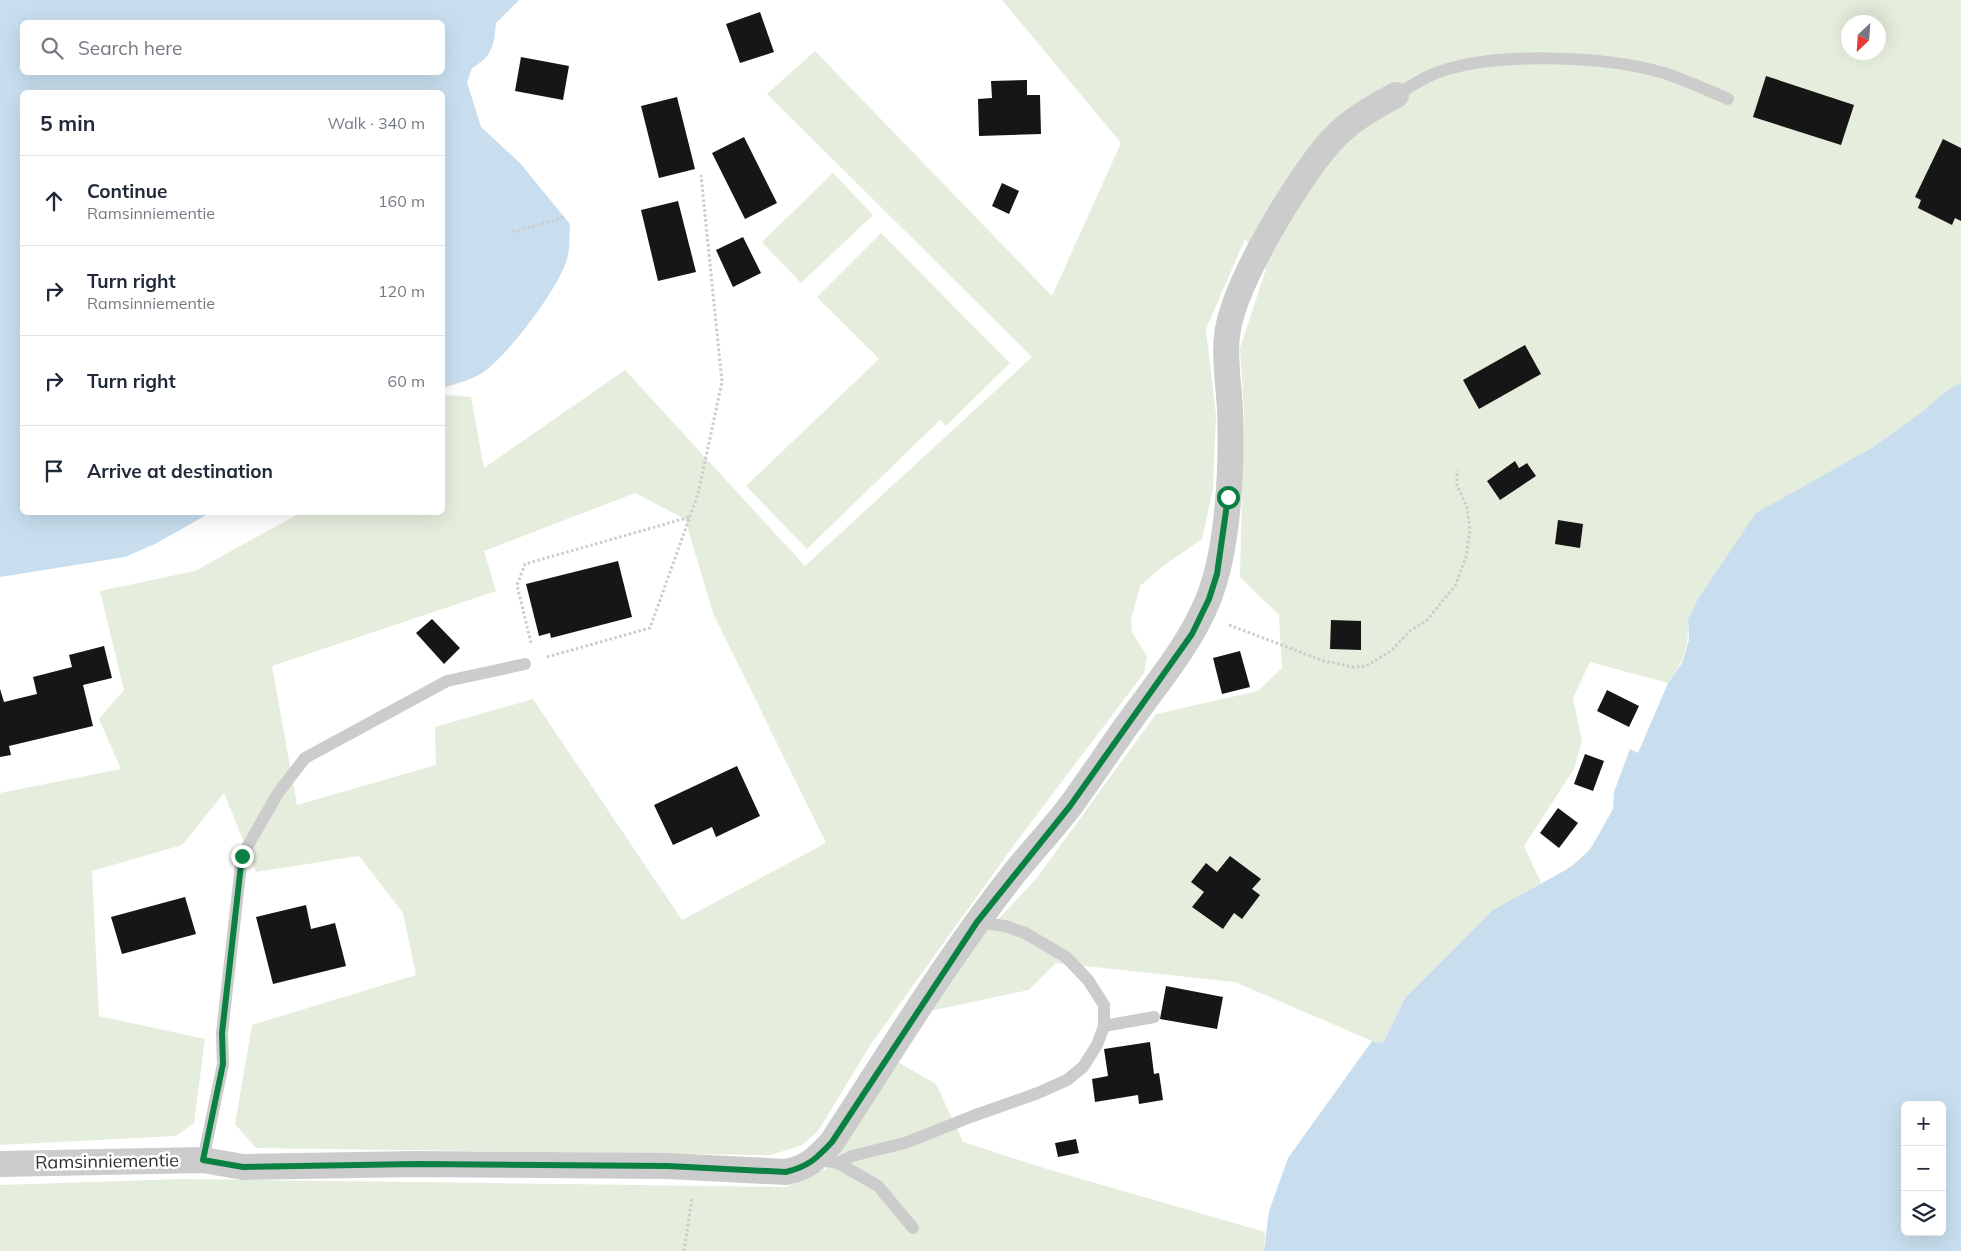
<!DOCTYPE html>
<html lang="en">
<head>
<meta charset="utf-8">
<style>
  :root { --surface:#fff; --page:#f2f2f3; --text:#1f2937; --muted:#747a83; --line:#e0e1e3 }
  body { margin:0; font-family:Mulish,sans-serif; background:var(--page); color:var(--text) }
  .controls { position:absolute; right:15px; bottom:15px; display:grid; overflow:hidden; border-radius:8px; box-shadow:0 5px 20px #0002 }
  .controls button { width:45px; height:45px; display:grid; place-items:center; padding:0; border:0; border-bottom:1px solid var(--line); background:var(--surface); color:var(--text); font:25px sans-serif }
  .compass { position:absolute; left:1841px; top:15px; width:45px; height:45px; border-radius:50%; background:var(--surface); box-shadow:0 5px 20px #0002; rotate:205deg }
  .stop { position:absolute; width:15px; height:15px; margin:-11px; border:4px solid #0b8043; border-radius:50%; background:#fff }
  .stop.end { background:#0b8043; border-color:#fff; box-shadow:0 1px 5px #0008 }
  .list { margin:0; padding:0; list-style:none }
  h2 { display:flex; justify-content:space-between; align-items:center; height:65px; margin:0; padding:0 20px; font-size:21px }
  h2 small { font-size:16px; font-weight:400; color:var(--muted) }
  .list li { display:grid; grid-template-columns:32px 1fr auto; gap:15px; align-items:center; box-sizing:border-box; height:90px; padding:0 20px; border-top:1px solid var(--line) }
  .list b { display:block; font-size:19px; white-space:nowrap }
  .list p { margin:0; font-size:16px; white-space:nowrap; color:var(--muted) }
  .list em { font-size:16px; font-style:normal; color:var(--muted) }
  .icon { flex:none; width:28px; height:28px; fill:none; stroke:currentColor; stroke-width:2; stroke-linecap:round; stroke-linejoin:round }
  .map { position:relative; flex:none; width:1961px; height:1251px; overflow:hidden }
  .search { position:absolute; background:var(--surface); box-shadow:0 5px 20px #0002; left:20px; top:20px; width:425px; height:55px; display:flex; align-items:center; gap:12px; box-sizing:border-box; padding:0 18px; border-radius:8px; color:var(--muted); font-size:19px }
  .panel { position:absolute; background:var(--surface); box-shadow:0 5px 20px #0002; left:20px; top:90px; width:425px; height:425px; border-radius:8px }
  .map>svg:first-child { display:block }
  .green { fill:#e5eddd; fill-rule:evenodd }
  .water { fill:#c8deee; fill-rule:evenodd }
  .building { fill:#161616 }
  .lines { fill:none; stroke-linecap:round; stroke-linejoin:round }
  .path { stroke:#ccc; stroke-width:3; stroke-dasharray:2.5 2.5; stroke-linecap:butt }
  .lane { stroke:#ccc; stroke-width:12 }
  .street { stroke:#ccc; stroke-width:26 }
  .route { stroke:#0b8043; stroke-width:6 }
  .labels { text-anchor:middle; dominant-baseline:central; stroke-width:5; stroke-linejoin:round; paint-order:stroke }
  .street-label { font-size:18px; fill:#2f2f2f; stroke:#fff }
</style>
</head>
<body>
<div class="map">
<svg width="1961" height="1251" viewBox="0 0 1961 1251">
  <rect width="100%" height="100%" fill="#fff"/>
  <!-- green -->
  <g class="green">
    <path d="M1002 0H1961V405L1892 433 1870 449 1688 620C1689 648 1684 661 1668 683L1590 662 1573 698 1582 741 1574 769 1524 846 1541 883 1525 893C1551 878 1581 866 1596 839L1615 870 1461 942 1405 998 1383 1043 1372 1041 1235 982 1056 963 1029 990 930 1011 979 940 1036 879 1156 714 1258 691 1282 668 1279 615 1240 577 1244 411 1240 348 1266 269 1245 239 1206 329 1216 415 1213 488 1202 539 1163 566 1140 586 1131 620 1132 632 1147 656 1144 673 1014 845 871 1044 818 1131 802 1145 771 1155 256 1148 235 1124 252 1025 416 975 403 913 359 856 256 872 224 793 182 845 92 871 99 1016 205 1039 194 1123 176 1136 0 1145V793L121 769 99 719 124 690 100 591 195 571 300 513 442 512 443 395 471 397 484 468 625 370 805 566 1032 357 767 94 815 51 1052 296 1121 143ZM1848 22H1878V52H1848ZM635 493 685 519 713 613 826 843 682 920 533 699 435 727 436 765 297 805 272 666 496 591 484 551Z"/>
    <polygon points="833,173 873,215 801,283 762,242"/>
    <polygon points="881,233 1010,363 946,426 940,420 807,549 746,486 879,359 817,297"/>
    <polygon points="898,1062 936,1084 963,1142 1047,1169 1265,1232 1264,1251 0,1251 0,1185 182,1179 786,1187 826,1169"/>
  </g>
  <!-- water -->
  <g class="water">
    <path d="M0 0H519L496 23C494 45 493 56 472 68L467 82 481 127 520 163 570 224C569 235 570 245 568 255 562 285 510 352 485 371 473 380 457 383 443 388L442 92H22V512L210 513 155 544 125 557 0 577ZM22 22H442V72H22Z"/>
    <path d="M1961 383V1251H1264L1269 1211 1288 1158 1372 1041 1383 1043 1405 998 1493 910 1571 867 1590 850 1613 809 1614 792 1630 749 1638 753 1668 683 1682 663 1689 640 1688 620 1698 599 1756 513 1870 449 1922 412 1949 389ZM1905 1105H1942V1232H1905Z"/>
  </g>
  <!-- building -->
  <g class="building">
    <polygon points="760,12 774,52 740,63 726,24"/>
    <polygon points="521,57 569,66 563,100 515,91"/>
    <polygon points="1766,76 1854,105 1841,145 1753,117"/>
    <polygon points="1027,80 1027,95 1040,95 1041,134 979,136 978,99 992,98 991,81"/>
    <polygon points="677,97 695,169 659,178 641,106"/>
    <polygon points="744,137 777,203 745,219 712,153"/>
    <polygon points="1943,139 1961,148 1961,221 1955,218 1952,225 1918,208 1921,200 1915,197"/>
    <polygon points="1002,183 1019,191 1009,214 992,206"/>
    <polygon points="678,201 696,272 658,281 641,210"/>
    <polygon points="743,237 761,273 733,287 716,250"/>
    <polygon points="1525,345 1541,374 1479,409 1463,380"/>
    <polygon points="1515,461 1519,468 1527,463 1536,476 1500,500 1487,481"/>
    <polygon points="1558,520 1583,524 1580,548 1555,544"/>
    <polygon points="618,561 632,617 551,638 550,633 539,636 526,584"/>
    <polygon points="432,619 460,648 444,664 416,633"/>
    <polygon points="1331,620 1361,621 1361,650 1330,649"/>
    <polygon points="104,646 112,678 83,685 93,726 9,746 11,755 0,757 0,689 4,702 37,694 33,677 72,667 69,655"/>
    <polygon points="1240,651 1250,687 1222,694 1213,658"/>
    <polygon points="1607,690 1639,706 1629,727 1597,711"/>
    <polygon points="1585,754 1604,761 1593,791 1574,784"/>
    <polygon points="737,766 760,816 716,837 712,827 673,845 654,805"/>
    <polygon points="1558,808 1578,823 1559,848 1540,833"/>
    <polygon points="1230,856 1261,879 1252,889 1260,895 1242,919 1234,913 1223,929 1192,907 1204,892 1191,882 1206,863 1217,872"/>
    <polygon points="185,897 196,934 122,954 111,917"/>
    <polygon points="306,905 311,929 335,923 346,966 273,984 256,917"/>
    <polygon points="1166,986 1223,997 1217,1029 1160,1019"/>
    <polygon points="1150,1042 1154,1074 1159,1073 1163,1100 1139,1104 1138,1095 1095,1102 1092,1079 1108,1076 1104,1049"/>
    <polygon points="1076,1139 1079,1153 1058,1157 1055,1143"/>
  </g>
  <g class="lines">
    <!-- path -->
    <g class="path">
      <polyline points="513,232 564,217"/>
      <polyline points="1229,625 1324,661 1353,667 1366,666 1391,651 1410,631 1427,620 1455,586 1466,557 1470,530 1467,507 1457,485 1457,470"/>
      <polyline points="531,643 517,585 525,564 690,517"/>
      <polyline points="547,657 650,628 698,494 722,382 701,175"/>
      <polyline points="684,1251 692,1198"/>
    </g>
    <!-- lane -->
    <g class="lane">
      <path d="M1396 95C1409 88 1422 78 1436 73 1493 51 1606 56 1664 73 1686 80 1707 90 1728 99"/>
      <polyline points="1104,1026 1154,1017"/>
      <polyline points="817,1159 838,1163 852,1156 905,1143 973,1116 1038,1093 1067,1080 1083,1067 1097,1045 1104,1026 1104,1005 1088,980 1066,957 1025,933 1005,926 977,922"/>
      <polyline points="203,1160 223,1064 222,1033 242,856 278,793 305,758 447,681 525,664"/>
      <polyline points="838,1163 878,1186 913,1228"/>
    </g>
    <!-- street -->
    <path class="street" d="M0 1164 203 1160 243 1167 416 1164 668 1166 786 1172C809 1167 816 1159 832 1142 890 1053 946 960 1012 876 1031 852 1053 829 1071 805 1093 775 1113 744 1135 714 1162 677 1191 642 1208 600 1229 548 1232 466 1230 410 1229 385 1224 361 1227 336 1232 286 1297 179 1331 141 1349 121 1372 108 1396 95"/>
  </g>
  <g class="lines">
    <!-- route -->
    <path class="route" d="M242 856 222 1033 223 1064 203 1160 243 1167 416 1164 668 1166 786 1172C809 1166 816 1159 832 1142L977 922 1070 806 1192 634 1209 599 1217 574 1228 497"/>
  </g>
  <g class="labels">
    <!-- street labels -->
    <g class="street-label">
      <text transform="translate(107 1161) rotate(-1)">Ramsinniementie</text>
    </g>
  </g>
</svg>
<div class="controls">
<button>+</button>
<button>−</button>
<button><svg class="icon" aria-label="layers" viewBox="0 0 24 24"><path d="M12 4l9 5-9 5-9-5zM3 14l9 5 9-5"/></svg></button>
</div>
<svg class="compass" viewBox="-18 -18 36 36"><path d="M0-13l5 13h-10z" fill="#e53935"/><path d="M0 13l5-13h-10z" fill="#747a83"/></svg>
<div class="stop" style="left:1228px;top:497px"></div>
<div class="stop end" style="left:242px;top:856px"></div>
<div class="search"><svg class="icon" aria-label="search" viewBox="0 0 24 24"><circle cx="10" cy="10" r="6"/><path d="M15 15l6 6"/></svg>Search here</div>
<section class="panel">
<h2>5 min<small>Walk · 340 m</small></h2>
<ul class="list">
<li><svg class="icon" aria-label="ahead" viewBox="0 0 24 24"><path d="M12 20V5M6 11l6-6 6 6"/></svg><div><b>Continue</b><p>Ramsinniementie</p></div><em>160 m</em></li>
<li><svg class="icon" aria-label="right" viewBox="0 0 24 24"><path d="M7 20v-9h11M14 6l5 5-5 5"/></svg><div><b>Turn right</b><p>Ramsinniementie</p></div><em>120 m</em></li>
<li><svg class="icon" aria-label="right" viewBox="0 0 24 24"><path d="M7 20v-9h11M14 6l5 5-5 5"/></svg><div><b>Turn right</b></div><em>60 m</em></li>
<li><svg class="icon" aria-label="arrive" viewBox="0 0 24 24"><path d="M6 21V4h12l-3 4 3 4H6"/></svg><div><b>Arrive at destination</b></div></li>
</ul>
</section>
</div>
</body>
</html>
